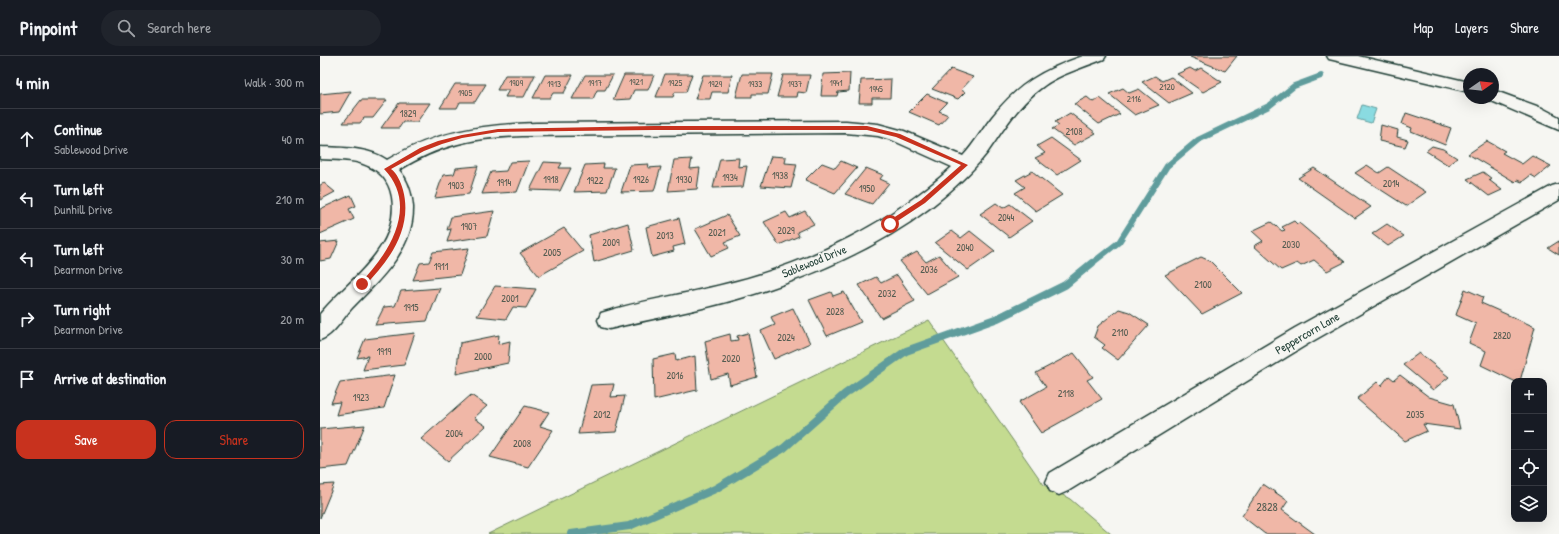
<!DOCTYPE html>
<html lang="en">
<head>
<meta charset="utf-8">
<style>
  :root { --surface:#171b24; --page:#20242c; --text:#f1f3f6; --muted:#9ea1a6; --line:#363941; --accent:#c8321e }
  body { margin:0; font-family:"Patrick Hand",sans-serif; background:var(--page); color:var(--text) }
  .controls { position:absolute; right:12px; bottom:12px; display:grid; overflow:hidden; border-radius:8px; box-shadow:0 4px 16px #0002 }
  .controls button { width:36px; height:36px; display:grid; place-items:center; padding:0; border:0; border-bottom:1px solid var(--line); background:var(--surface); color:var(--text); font:20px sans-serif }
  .compass { position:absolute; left:1143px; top:12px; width:36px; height:36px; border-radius:50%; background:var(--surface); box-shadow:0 4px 16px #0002; rotate:76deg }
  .stop { position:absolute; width:12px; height:12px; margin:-9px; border:3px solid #c8321e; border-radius:50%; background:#fff }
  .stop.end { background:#c8321e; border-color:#fff; box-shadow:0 1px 4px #0008 }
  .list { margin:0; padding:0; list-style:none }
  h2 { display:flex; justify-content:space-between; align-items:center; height:52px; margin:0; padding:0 16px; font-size:17px }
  h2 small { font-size:13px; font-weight:400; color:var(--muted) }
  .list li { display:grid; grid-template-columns:26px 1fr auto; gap:12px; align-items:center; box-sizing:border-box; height:60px; padding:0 16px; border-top:1px solid var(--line) }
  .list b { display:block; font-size:15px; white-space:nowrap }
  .list p { margin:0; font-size:13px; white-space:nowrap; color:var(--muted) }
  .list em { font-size:13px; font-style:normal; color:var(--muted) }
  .actions { display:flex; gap:8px; padding:12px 16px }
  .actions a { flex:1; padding:9px 0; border:1px solid var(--accent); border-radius:12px; text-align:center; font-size:14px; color:var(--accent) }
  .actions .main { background:var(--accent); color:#fff }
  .icon { flex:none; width:22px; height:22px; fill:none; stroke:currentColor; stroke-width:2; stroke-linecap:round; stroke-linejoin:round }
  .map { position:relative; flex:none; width:1239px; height:478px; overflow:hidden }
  header { display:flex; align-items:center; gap:24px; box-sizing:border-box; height:56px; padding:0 20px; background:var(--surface); border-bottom:1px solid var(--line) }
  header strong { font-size:19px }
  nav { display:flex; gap:22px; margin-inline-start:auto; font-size:14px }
  .search { width:280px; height:36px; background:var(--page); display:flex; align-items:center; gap:10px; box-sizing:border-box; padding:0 14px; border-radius:22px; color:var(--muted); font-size:15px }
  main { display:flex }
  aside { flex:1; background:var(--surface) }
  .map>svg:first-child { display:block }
  .green { fill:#c4db90; stroke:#728c62 }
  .water { fill:#8adbe1; stroke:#5f9c9c }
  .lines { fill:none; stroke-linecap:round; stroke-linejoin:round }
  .stream-far1 { stroke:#5f9c9c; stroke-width:6 }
  .stream { stroke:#5f9c9c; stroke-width:8 }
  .building { fill:#f0b7a7; stroke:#1f3d34 }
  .minor-casing { stroke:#1f3d34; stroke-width:3 }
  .minor { fill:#f6f6f2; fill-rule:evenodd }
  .route { fill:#c8321e }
  .labels { text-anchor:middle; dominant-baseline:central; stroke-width:3; stroke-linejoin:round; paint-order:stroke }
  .far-number-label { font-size:9px; fill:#535c51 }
  .number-label { font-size:10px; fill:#535c51 }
  .street-label { font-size:12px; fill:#1f3d34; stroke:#f6f6f2 }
  .near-number-label { font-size:12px; fill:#535c51 }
</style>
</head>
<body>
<header>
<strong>Pinpoint</strong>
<div class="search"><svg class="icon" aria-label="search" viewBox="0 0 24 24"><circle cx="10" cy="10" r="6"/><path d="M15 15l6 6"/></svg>Search here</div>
<nav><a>Map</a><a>Layers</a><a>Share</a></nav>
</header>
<main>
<aside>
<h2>4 min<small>Walk · 300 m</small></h2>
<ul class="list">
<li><svg class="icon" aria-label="ahead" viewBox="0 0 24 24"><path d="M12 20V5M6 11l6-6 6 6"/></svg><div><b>Continue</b><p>Sablewood Drive</p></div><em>40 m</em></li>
<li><svg class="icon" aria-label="left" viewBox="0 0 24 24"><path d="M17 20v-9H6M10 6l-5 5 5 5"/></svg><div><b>Turn left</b><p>Dunhill Drive</p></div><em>210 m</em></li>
<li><svg class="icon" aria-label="left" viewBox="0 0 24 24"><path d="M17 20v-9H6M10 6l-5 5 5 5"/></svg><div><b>Turn left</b><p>Dearmon Drive</p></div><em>30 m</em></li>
<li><svg class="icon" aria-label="right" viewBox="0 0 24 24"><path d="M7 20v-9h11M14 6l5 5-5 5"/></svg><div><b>Turn right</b><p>Dearmon Drive</p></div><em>20 m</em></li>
<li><svg class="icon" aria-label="arrive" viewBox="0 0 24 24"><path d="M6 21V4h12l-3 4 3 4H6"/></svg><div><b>Arrive at destination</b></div></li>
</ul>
<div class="actions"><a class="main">Save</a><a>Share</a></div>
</aside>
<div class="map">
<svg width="1239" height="478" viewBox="0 0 1239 478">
  <rect width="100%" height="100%" fill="#f6f6f2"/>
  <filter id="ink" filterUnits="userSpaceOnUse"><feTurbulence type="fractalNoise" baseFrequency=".025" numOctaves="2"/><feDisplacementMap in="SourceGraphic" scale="8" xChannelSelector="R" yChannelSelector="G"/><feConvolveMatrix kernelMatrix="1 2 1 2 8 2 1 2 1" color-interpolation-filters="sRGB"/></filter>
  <g filter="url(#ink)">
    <!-- green -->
    <polygon class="green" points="609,264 724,429 750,443 791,478 168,478"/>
    <!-- water -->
    <polygon class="water" points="1042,49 1056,53 1051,67 1037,63"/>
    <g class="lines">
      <!-- stream-far1 -->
      <polyline class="stream-far1" points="771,208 799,186 847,110 878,84 949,50 974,30 1001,20"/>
      <!-- stream -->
      <polyline class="stream" points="251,478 309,470 395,433 464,392 525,338 586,295 678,262 745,229 772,207"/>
    </g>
    <!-- building -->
    <g class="building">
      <polygon points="871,0 917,0 905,15 870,1"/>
      <polygon points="870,12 875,15 881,12 902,26 883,36 857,18"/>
      <polygon points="631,13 653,21 641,34 645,36 638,43 612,33"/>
      <polygon points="530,17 529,35 518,36 517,40 501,40 503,18"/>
      <polygon points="345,18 372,18 366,36 355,36 353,41 336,41"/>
      <polygon points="422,18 453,18 448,38 432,38 432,41 416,41"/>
      <polygon points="185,19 215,19 204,41 185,41 189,34 177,34"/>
      <polygon points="225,19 253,19 244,37 233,37 230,42 213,42"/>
      <polygon points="265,19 293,19 285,34 277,34 273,43 252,43"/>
      <polygon points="304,19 334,19 328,34 314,34 310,43 293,44"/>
      <polygon points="383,19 412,19 408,36 392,36 390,43 375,43"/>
      <polygon points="463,19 490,19 486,37 478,36 477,41 457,41"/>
      <polygon points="835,20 842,25 851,21 872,37 849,47 822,26"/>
      <polygon points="571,23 570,42 552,42 552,47 539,47 541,24"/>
      <polygon points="135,28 166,28 155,46 140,46 137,52 120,52"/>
      <polygon points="803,32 809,37 819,33 839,49 815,59 789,38"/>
      <polygon points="31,35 19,56 0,58 0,38"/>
      <polygon points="607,38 627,47 619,55 628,59 619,69 589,56"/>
      <polygon points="767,41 773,46 780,42 800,58 779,68 754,48"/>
      <polygon points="41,44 67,44 53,62 44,62 40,67 23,67"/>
      <polygon points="79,47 110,47 97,66 83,66 79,72 61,72"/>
      <polygon points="750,57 776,77 754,89 732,73 739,69 735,66"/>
      <polygon points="1086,57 1131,72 1125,89 1091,75 1092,72 1082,68"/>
      <polygon points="1061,69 1078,74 1077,81 1088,84 1085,91 1059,85"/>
      <polygon points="731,82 761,104 737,119 715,102 725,97 717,90"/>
      <polygon points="1167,85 1185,95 1182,97 1202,108 1212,100 1231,110 1216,122 1211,119 1202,126 1197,124 1195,126 1148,98"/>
      <polygon points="1112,90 1123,93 1137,102 1128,109 1106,95"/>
      <polygon points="451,100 466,101 465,107 477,108 471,132 441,130"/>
      <polygon points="419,102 418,111 427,110 423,131 393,132 400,103"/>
      <polygon points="372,103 370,113 380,112 377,133 348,135 354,104"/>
      <polygon points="209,105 197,136 162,138 171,116 186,115 190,106"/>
      <polygon points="521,105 537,112 515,137 485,124 502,107 515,112"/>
      <polygon points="224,106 242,107 239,112 251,112 240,135 210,134"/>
      <polygon points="284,108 283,112 295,112 287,135 254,136 265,109"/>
      <polygon points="329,108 328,112 341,111 334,135 301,136 310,109"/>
      <polygon points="1047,109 1059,117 1068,111 1106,136 1086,150 1035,117"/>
      <polygon points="158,110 149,138 115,142 123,119 134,118 136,112"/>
      <polygon points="546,112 563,119 560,123 569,127 552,148 525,138"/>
      <polygon points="994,112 1051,151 1035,162 978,122"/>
      <polygon points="712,115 742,139 716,155 695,137 705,131 696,124"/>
      <polygon points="1163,116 1172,123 1169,124 1182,134 1169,140 1147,123"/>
      <polygon points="4,127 15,136 0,144 0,129"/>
      <polygon points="31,139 36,150 29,153 34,163 0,178 0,153"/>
      <polygon points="676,147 683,152 690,148 712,165 689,181 660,158"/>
      <polygon points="174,155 167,180 127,186 131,173 127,174 131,161"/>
      <polygon points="485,155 494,168 477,176 479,180 459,189 444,166 466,156 470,162"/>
      <polygon points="407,159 420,180 405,186 409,192 391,200 375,173"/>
      <polygon points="359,162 365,188 353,191 354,195 332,201 326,171"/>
      <polygon points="974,165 977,168 979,167 1025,206 1007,215 994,204 981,210 977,207 961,214 934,190 943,185 932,175 951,166 962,175 965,174 962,171"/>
      <polygon points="308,167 314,194 274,206 269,179"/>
      <polygon points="1067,168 1084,180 1068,190 1052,178"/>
      <polygon points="244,172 263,195 219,220 200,197"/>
      <polygon points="632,175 641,182 650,175 675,195 648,214 615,187"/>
      <polygon points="19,185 11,203 0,205 0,187"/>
      <polygon points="1239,185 1239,199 1228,192"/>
      <polygon points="149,192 140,219 93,224 100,207 109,206 113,196"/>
      <polygon points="597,196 606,206 619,199 638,221 607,238 580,205"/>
      <polygon points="881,201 890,205 922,237 882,258 845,219"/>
      <polygon points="577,219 595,245 561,262 539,229 556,221 561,227"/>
      <polygon points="175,230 216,233 206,252 193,251 186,263 157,260"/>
      <polygon points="120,232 107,265 55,269 64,251 75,250 81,235"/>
      <polygon points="1145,233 1163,241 1161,247 1215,271 1200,325 1194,325 1161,309 1166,295 1149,287 1156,268 1136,259"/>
      <polygon points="511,236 513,240 524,236 541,266 507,280 489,244"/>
      <polygon points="473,252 490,287 454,303 441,275 455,269 451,261"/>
      <polygon points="799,253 809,256 829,269 798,304 782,292 785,289 774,281 778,270"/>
      <polygon points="95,277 84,309 43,314 48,300 37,302 45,283"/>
      <polygon points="428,277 437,321 410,329 408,318 391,323 385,285 410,278 411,285 418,284 417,280"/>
      <polygon points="179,279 178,288 190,285 188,307 136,318 140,287"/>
      <polygon points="754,297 773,321 767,324 782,343 721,377 699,346 726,331 716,317"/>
      <polygon points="1099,297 1129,321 1113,334 1083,309"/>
      <polygon points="355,298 356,305 375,300 377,334 334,344 333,303"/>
      <polygon points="75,319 64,352 16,359 20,346 11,347 20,326"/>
      <polygon points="1080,319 1109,341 1134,348 1140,373 1103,368 1107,375 1085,385 1037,343 1057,326 1061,330 1069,320 1074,324"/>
      <polygon points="294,328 291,341 305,340 296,376 258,378 271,329"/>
      <polygon points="151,339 167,350 154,362 166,370 128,405 101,383"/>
      <polygon points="205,350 229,356 220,370 233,374 208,411 170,401"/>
      <polygon points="45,369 28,410 0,413 0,373"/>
      <polygon points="14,428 0,462 0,429"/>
      <polygon points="943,428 968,445 962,454 995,478 945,478 922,460"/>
    </g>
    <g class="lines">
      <defs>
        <g id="minor">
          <path d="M763 0H786L784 3C762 12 739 18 721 32 697 50 684 73 667 97 651 117 631 135 611 151 555 194 488 222 421 242 378 255 333 262 289 273L281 271 278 264 281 257C321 244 364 239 405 228 488 208 569 168 632 111L572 84 558 80 526 77 202 80C153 82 121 88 79 114 88 124 92 138 93 151 94 194 59 224 32 252 22 263 14 279 0 284V258C19 235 44 217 60 192 77 168 81 124 48 110 34 103 16 104 0 103V91C22 92 49 91 67 104 115 75 161 69 216 67L526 65 558 68 584 75 643 100C654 88 662 74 672 61 699 27 723 14 763 0Z"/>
          <polygon points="1007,0 1038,0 1149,26 1149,36 1009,3"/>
          <polygon points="1173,34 1222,52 1239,61 1239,74 1167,43 1173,42"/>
          <polygon points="1239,128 1239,144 991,286 748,435 739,439 730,435 726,426 730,417 975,272 1232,130"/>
        </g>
      </defs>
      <!-- minor casing -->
      <use href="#minor" class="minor-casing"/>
      <!-- minor -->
      <use href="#minor" class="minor"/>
    </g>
  </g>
  <!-- route -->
  <path class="route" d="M334 70H547L580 78 648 109 605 147 570 170 567 169V166L601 144 641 109 576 81 547 74H334L178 76 142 82 122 88 104 95 71 113C77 117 81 127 83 134 93 171 70 205 44 230H40V227C70 197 99 149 64 113L100 92 118 85 142 79 178 73Z"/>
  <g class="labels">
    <!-- far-number labels -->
    <g class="far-number-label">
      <text x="316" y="26">1921</text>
      <text x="196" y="27">1909</text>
      <text x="275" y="27">1917</text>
      <text x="355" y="27">1925</text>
      <text x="516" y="27">1941</text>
      <text x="234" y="28">1913</text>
      <text x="395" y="28">1929</text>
      <text x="435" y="28">1933</text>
      <text x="475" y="28">1937</text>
      <text x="847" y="31">2120</text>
      <text x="556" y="33">1945</text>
      <text x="145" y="37">1905</text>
      <text x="814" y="43">2116</text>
    </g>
    <!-- number labels -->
    <g class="number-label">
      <text x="88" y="57">1829</text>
      <text x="754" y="75">2108</text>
      <text x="460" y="119">1938</text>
      <text x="410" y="121">1934</text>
      <text x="231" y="123">1918</text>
      <text x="321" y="123">1926</text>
      <text x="364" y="123">1930</text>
      <text x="275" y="124">1922</text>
      <text x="184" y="126">1914</text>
      <text x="1071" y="127">2014</text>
      <text x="136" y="129">1903</text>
      <text x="547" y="132">1950</text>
      <text x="686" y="161">2044</text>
      <text x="149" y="170">1907</text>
      <text x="466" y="174">2029</text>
      <text x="397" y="176">2021</text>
      <text x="345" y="179">2013</text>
      <text x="291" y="186">2009</text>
      <text x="971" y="188">2030</text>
      <text x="645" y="191">2040</text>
      <text x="232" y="196">2005</text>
      <text x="121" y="210">1911</text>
      <text x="609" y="213">2036</text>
      <text x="883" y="228">2100</text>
      <text x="567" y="237">2032</text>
      <text x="190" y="242">2001</text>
      <text x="91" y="251">1915</text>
      <text x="515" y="255">2028</text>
      <text x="800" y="276">2110</text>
      <text x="1182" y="279">2820</text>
      <text x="466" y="281">2024</text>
      <text x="64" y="295">1919</text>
      <text x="163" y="300">2000</text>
      <text x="411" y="302">2020</text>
      <text x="355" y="319">2016</text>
      <text x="746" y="337">2118</text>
      <text x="41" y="341">1923</text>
      <text x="282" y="358">2012</text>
      <text x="1095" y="358">2035</text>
      <text x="134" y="377">2004</text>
      <text x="202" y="387">2008</text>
    </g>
    <!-- street labels -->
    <g class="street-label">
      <text transform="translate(494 205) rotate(-22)">Sablewood Drive</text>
      <text transform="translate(987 277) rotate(-30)">Peppercorn Lane</text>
    </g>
    <!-- near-number labels -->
    <g class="near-number-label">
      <text x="947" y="450">2828</text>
    </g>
  </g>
</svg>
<div class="controls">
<button>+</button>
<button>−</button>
<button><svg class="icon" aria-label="locate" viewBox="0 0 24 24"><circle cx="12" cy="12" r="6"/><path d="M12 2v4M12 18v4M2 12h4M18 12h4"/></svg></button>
<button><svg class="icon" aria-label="layers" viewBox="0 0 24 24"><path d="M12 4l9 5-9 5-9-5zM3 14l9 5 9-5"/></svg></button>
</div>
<svg class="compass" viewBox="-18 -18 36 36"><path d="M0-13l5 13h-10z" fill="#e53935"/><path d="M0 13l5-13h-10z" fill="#9ea1a6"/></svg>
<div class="stop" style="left:570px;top:168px"></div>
<div class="stop end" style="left:42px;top:228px"></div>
</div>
</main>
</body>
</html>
